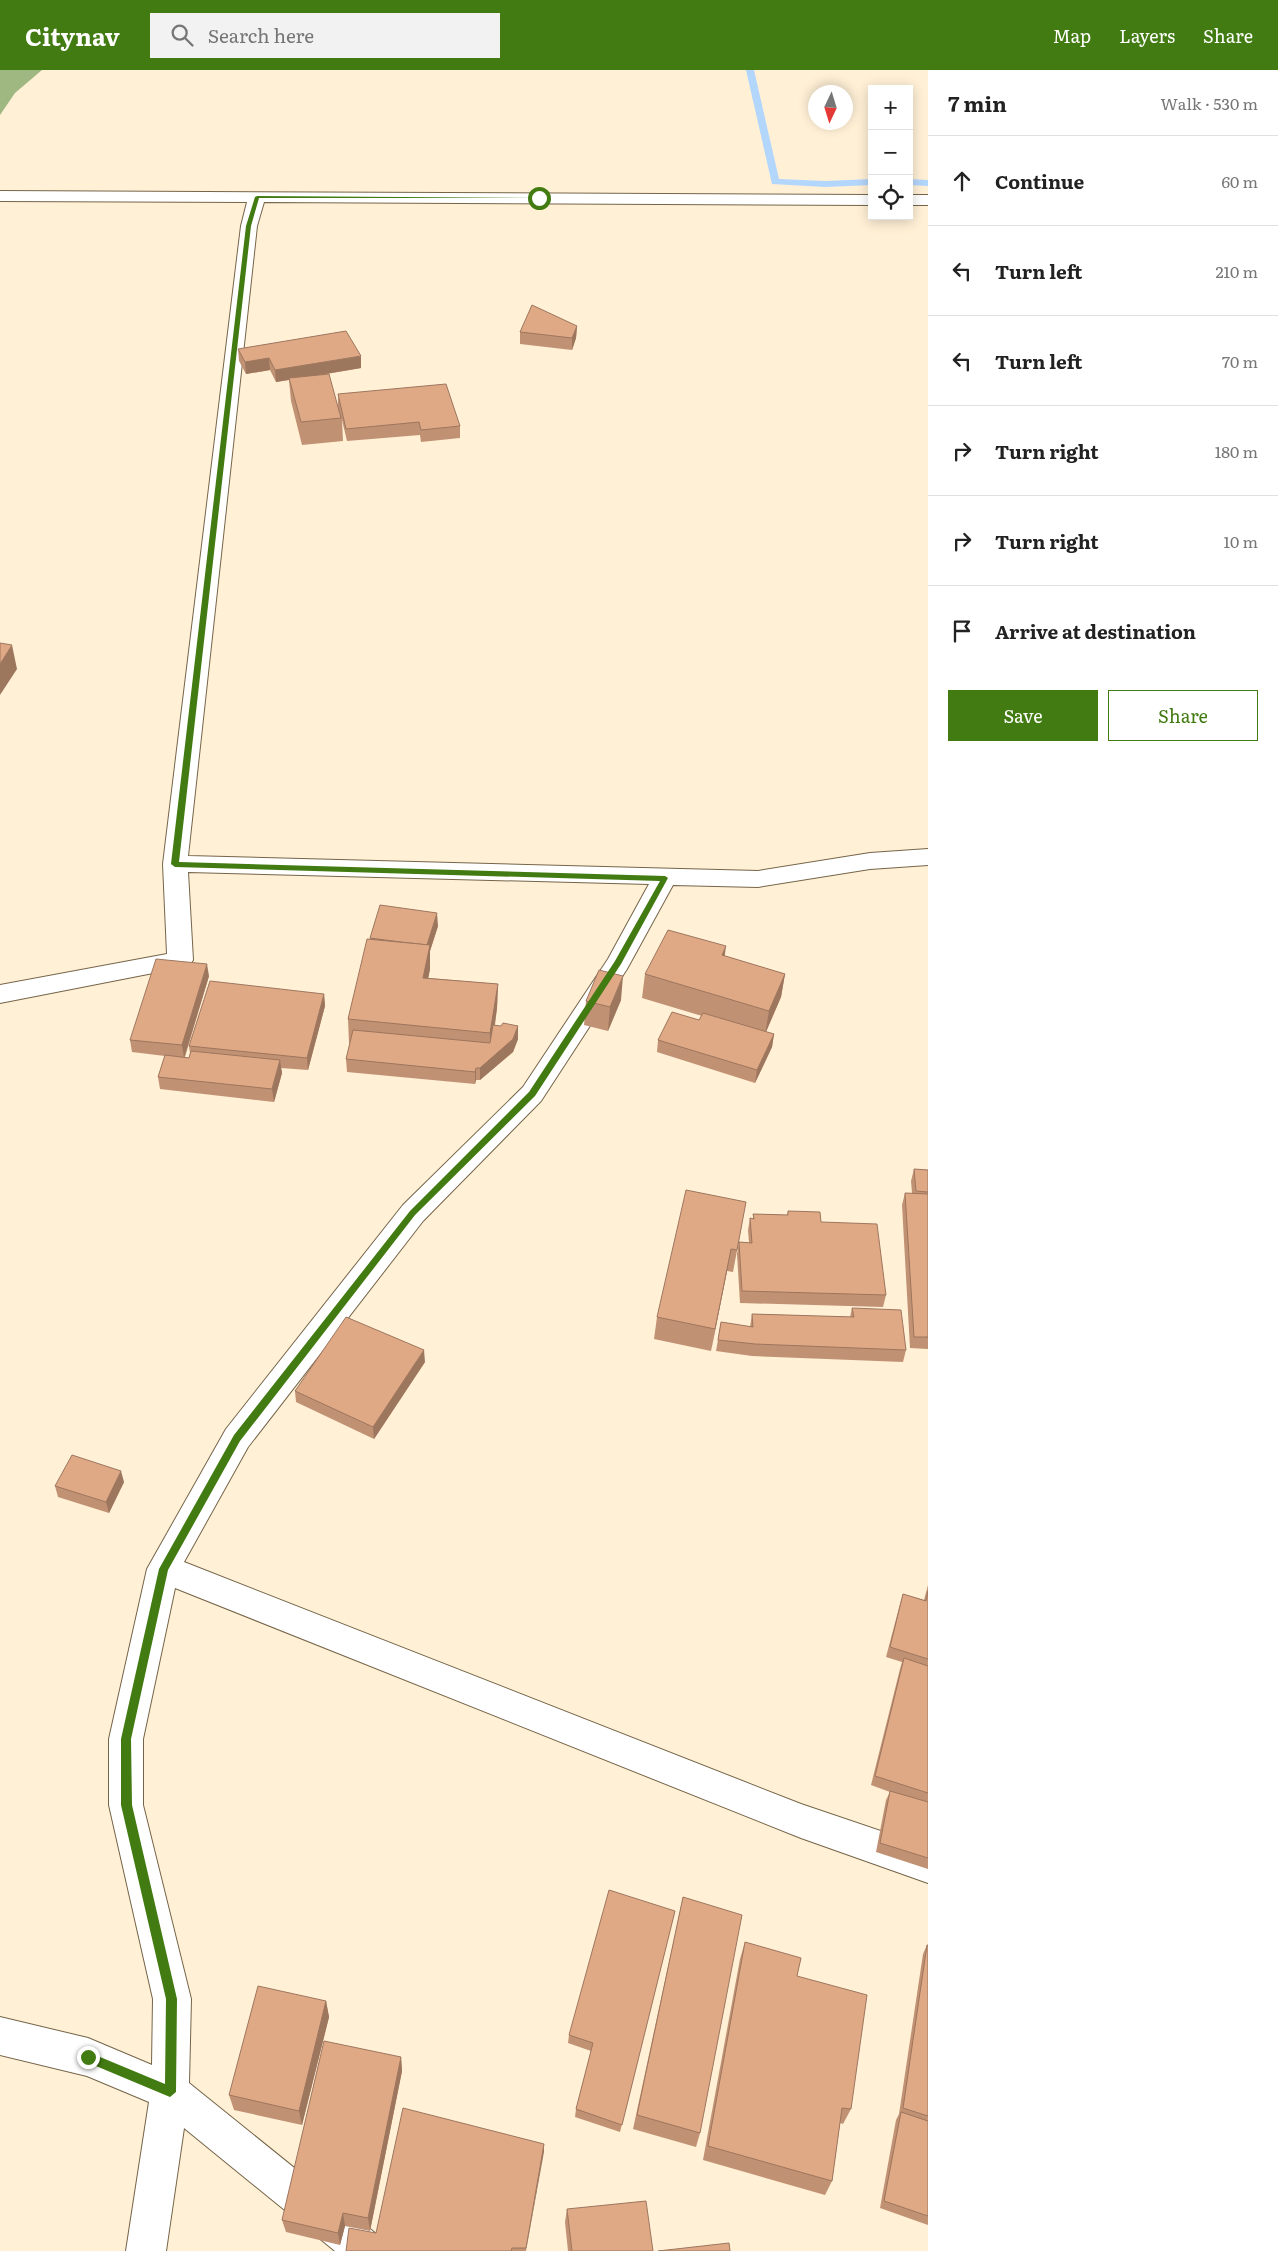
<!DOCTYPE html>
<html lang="en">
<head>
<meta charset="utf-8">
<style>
  :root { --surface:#fff; --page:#f2f2f2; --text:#222; --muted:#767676; --line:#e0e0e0; --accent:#427b11 }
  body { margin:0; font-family:Literata,serif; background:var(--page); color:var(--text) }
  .controls { position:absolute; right:15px; top:15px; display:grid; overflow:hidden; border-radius:0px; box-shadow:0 2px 12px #0003 }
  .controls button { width:45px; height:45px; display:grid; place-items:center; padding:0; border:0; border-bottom:1px solid var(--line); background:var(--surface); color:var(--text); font:25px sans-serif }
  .compass { position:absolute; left:808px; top:15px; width:45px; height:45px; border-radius:50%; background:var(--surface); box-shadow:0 2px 12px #0003; rotate:184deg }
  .stop { position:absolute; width:15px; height:15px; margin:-11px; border:4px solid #427b11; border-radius:50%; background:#fff }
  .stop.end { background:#427b11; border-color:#fff; box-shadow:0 1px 5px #0008 }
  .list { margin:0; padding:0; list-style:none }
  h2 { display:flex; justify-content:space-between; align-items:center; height:65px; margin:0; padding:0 20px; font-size:21px }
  h2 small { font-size:16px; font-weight:400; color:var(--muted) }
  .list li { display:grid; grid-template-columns:32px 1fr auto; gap:15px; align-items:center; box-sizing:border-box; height:90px; padding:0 20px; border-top:1px solid var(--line) }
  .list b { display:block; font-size:19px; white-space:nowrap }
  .list em { font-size:16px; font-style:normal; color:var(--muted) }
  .actions { display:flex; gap:10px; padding:15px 20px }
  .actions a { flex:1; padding:11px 0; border:1px solid var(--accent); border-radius:0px; text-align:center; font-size:18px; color:var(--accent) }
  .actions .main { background:var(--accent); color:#fff }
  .icon { flex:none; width:28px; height:28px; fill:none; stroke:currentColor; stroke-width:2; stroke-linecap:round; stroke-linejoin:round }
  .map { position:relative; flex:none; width:928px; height:2181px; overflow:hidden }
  header { display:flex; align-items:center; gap:30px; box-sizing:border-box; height:70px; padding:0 25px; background:var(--accent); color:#fff }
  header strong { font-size:24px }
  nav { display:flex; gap:28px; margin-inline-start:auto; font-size:18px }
  .search { width:350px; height:45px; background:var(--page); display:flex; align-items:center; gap:12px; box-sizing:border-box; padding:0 18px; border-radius:0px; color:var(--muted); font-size:19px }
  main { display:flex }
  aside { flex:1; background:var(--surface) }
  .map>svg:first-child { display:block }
  .forest { fill:#9fb881 }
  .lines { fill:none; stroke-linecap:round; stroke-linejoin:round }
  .stream { fill:#b3d6fc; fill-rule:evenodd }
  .street-casing { stroke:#756549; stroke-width:2 }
  .street { fill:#fff; fill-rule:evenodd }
  .wall { fill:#c19173 }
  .shaded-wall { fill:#9d765e }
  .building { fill:#e0a986; stroke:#9d765e }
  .route { fill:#427b11 }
</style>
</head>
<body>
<header>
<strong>Citynav</strong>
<div class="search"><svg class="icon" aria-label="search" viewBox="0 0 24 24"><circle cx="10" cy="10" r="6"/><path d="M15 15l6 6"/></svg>Search here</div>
<nav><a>Map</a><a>Layers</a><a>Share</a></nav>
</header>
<main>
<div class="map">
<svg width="928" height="2181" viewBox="0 0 928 2181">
  <rect width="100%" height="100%" fill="#fff0d6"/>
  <!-- forest -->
  <polygon class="forest" points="0,0 42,0 15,23 0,45"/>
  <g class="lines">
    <!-- stream -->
    <g class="stream">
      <polygon points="746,0 754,0 779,109 825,111 872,109 872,115 825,117 772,114"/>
      <polygon points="909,109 928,110 928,116 909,115"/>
    </g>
    <defs>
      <g id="street">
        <polygon points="0,121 872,125 872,135 264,132 257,156 188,786 758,801 870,783 928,779 928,795 870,799 758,817 673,815 627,899 541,1031 423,1151 248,1377 184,1492 801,1734 928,1777 928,1813 801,1768 175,1518 143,1669 143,1735 191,1929 189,2013 380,2167 386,2181 335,2181 184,2058 166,2181 126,2181 149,2032 87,2006 0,1985 0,1947 88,1968 152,1995 153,1929 109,1735 109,1669 147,1499 226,1359 403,1135 523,1017 608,889 649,814 188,802 193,890 189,896 0,933 0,915 167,884 163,794 241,156 247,132 0,131"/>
        <rect x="909" y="125" width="19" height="10"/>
      </g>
    </defs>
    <!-- street casing -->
    <use href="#street" class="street-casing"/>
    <!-- street -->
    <use href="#street" class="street"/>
  </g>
  <!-- wall -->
  <g class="wall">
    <polygon points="577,256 576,268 572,280 520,274 520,262"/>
    <polygon points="238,279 361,298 321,305 338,336 338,324 460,356 460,368 421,372 420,365 347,371 342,350 343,371 302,375 291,331 289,310 276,312 270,300 246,304 239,291"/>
    <polygon points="438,856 430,881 430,899 428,908 498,914 497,938 495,955 518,969 513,982 480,1010 476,1010 475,1014 347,1002 346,989 350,973 349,973 348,949 370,868"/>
    <polygon points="725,886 785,904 781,927 766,962 774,964 772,977 755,1013 657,982 658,970 699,950 702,946 642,928 645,904"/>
    <polygon points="209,906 185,987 189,988 190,983 189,976 324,924 325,936 308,1000 281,998 282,1003 274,1032 160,1019 158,1007 165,986 132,982 130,970"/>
    <polygon points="621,930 608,961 584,955 586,931"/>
    <polygon points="914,1099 928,1100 928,1279 910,1278 902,1135 905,1123 912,1123 911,1111"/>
    <polygon points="788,1141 821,1152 886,1225 883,1237 740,1233 737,1184 739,1172 749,1173 748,1160 750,1148 753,1149 753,1144 787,1145"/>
    <polygon points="742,1154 733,1202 727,1201 711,1281 654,1269 657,1247"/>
    <polygon points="852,1238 906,1280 903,1292 752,1286 716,1281 721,1252 750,1257 752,1244 850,1247"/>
    <polygon points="425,1292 374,1369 296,1332 295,1321"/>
    <polygon points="124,1412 109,1443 58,1427 55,1416"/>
    <polygon points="928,1515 928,1799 876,1782 886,1730 890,1722 871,1715 900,1599 902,1592 886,1587 900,1534 903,1524 924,1530"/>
    <polygon points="683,1827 700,2063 696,2077 633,2059"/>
    <polygon points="675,1841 620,2062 575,2047 576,2039 591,1981 568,1973 569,1965"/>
    <polygon points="745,1872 797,1906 851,2039 843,2054 840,2053 832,2111 825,2125 703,2090 740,1889"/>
    <polygon points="927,1875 928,1875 928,2155 880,2138 896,2050 899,2044 923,1884"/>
    <polygon points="326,1931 329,1947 302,2055 234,2040 229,2025"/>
    <polygon points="401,1987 402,2001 370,2161 345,2156 340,2175 286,2162 282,2150"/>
    <polygon points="544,2074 526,2181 346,2181 376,2163"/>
    <polygon points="567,2139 653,2181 568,2181 565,2152"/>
  </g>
  <!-- shaded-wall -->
  <g class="shaded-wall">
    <polygon points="577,256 576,268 572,280 572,268"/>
    <polygon points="361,286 361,298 276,312 275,300"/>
    <polygon points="269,288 270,300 246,304 245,292"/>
    <polygon points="12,575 17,599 0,625 0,594"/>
    <polygon points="437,843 438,856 430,881 430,899 424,931 423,908 427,876"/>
    <polygon points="726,876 723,900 722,885"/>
    <polygon points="207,894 209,906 184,988 182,975"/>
    <polygon points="785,904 781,927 765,964 769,941"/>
    <polygon points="623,906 621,930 608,961 610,937"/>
    <polygon points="498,914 497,938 490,986 490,963"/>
    <polygon points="324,924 325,936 308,1000 307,988"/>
    <polygon points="518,956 518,969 513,982 480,1010 480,998"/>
    <polygon points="774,964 772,977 755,1013 757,1000"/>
    <polygon points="280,990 282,1003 274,1032 272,1019"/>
    <polygon points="476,998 476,1010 475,1014 475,1002"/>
    <polygon points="731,1179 727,1201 711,1281 715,1259"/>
    <polygon points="424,1280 425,1292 374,1369 373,1357"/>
    <polygon points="121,1401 124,1412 109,1443 106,1432"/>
    <polygon points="326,1931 329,1947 302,2055 299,2041"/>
    <polygon points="401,1987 402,2001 370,2161 368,2148"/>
    <polygon points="544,2074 544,2082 526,2181"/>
    <polygon points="343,2143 345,2156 340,2175 338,2163"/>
  </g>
  <!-- building -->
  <g class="building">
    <polygon points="532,235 577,256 572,268 520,262"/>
    <polygon points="346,261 361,286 275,300 269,288 245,292 238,279"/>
    <polygon points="329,304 341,348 301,352 289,308"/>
    <polygon points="446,314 460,356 421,360 419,352 346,359 338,324"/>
    <polygon points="0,573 12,575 0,594"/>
    <polygon points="380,835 437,843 427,875 401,872 370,868"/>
    <polygon points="668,860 726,876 722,885 785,904 769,941 645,904"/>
    <polygon points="367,869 430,875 423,908 498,914 490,963 348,949"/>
    <polygon points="156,889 207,894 182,975 130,970"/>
    <polygon points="599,900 623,906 610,937 586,931"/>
    <polygon points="210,911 324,924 307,988 189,976"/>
    <polygon points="672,942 699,950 703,943 774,964 757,1000 658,970"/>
    <polygon points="503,953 518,956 513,969 480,998 476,998 475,1002 346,989 353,960 490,973 493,955 501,956"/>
    <polygon points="191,981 280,990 272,1019 158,1007 165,985 189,988"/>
    <polygon points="914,1099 928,1100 928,1122 916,1121"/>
    <polygon points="686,1120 746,1132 737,1180 731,1179 715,1259 657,1247"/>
    <polygon points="905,1123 928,1124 928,1267 914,1267"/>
    <polygon points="788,1141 820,1142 821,1152 877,1154 886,1225 742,1221 739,1172 752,1173 750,1148 754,1149 753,1144 788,1145"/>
    <polygon points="852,1238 901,1240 906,1280 755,1274 718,1270 721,1252 753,1257 752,1244 854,1247"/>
    <polygon points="346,1247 424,1280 373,1357 295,1321"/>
    <polygon points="72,1385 121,1401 106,1432 55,1416"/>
    <polygon points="928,1521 928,1589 890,1577 903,1524 926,1531"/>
    <polygon points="904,1588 928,1596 928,1723 875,1706"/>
    <polygon points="890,1721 928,1732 928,1788 880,1773"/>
    <polygon points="609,1820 675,1841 622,2055 576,2039 593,1973 569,1965"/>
    <polygon points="683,1827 742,1845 700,2063 637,2045"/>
    <polygon points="745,1872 801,1888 797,1906 867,1925 851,2039 842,2038 832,2111 708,2076"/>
    <polygon points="927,1875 928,1875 928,2046 903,2038"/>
    <polygon points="258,1916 326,1931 299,2041 229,2025"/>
    <polygon points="324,1971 401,1987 368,2148 343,2143 338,2163 282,2150"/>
    <polygon points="403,2038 544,2074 526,2178 512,2178 511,2181 346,2181 349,2158 376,2163"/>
    <polygon points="901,2042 928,2051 928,2146 884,2131"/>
    <polygon points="646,2131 653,2181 572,2181 567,2139"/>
    <polygon points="729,2173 730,2181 658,2181"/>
  </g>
  <!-- route -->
  <polygon class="route" points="257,126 542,128 259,128 251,156 179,792 665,806 668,808 621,894 535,1026 415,1145 240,1371 168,1500 131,1669 132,1735 177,1929 176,2022 170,2027 84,1991 82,1987 88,1982 165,2014 166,1929 121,1735 121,1669 159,1499 234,1365 410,1141 529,1022 615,891 660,811 175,797 171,794 246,156 255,127"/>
</svg>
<div class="controls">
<button>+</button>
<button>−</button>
<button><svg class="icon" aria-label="locate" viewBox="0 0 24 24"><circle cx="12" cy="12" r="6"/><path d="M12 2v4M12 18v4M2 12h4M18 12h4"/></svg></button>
</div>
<svg class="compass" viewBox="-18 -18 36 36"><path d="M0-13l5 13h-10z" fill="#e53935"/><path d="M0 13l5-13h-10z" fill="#767676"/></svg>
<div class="stop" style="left:539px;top:128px"></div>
<div class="stop end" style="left:88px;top:1987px"></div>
</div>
<aside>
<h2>7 min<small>Walk · 530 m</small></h2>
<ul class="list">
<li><svg class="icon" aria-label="ahead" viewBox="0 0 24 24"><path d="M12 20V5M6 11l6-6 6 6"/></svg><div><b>Continue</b></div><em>60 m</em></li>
<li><svg class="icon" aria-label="left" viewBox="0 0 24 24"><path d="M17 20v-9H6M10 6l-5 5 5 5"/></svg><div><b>Turn left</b></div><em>210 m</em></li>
<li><svg class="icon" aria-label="left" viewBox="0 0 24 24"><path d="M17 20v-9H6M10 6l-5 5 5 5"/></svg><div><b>Turn left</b></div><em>70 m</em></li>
<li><svg class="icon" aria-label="right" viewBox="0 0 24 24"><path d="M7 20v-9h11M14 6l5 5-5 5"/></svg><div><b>Turn right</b></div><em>180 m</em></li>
<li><svg class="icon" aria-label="right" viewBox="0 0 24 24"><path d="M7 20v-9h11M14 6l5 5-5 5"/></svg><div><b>Turn right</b></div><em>10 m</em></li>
<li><svg class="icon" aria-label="arrive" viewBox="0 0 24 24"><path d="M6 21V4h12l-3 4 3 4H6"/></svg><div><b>Arrive at destination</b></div></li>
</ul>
<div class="actions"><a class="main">Save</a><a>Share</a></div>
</aside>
</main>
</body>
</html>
